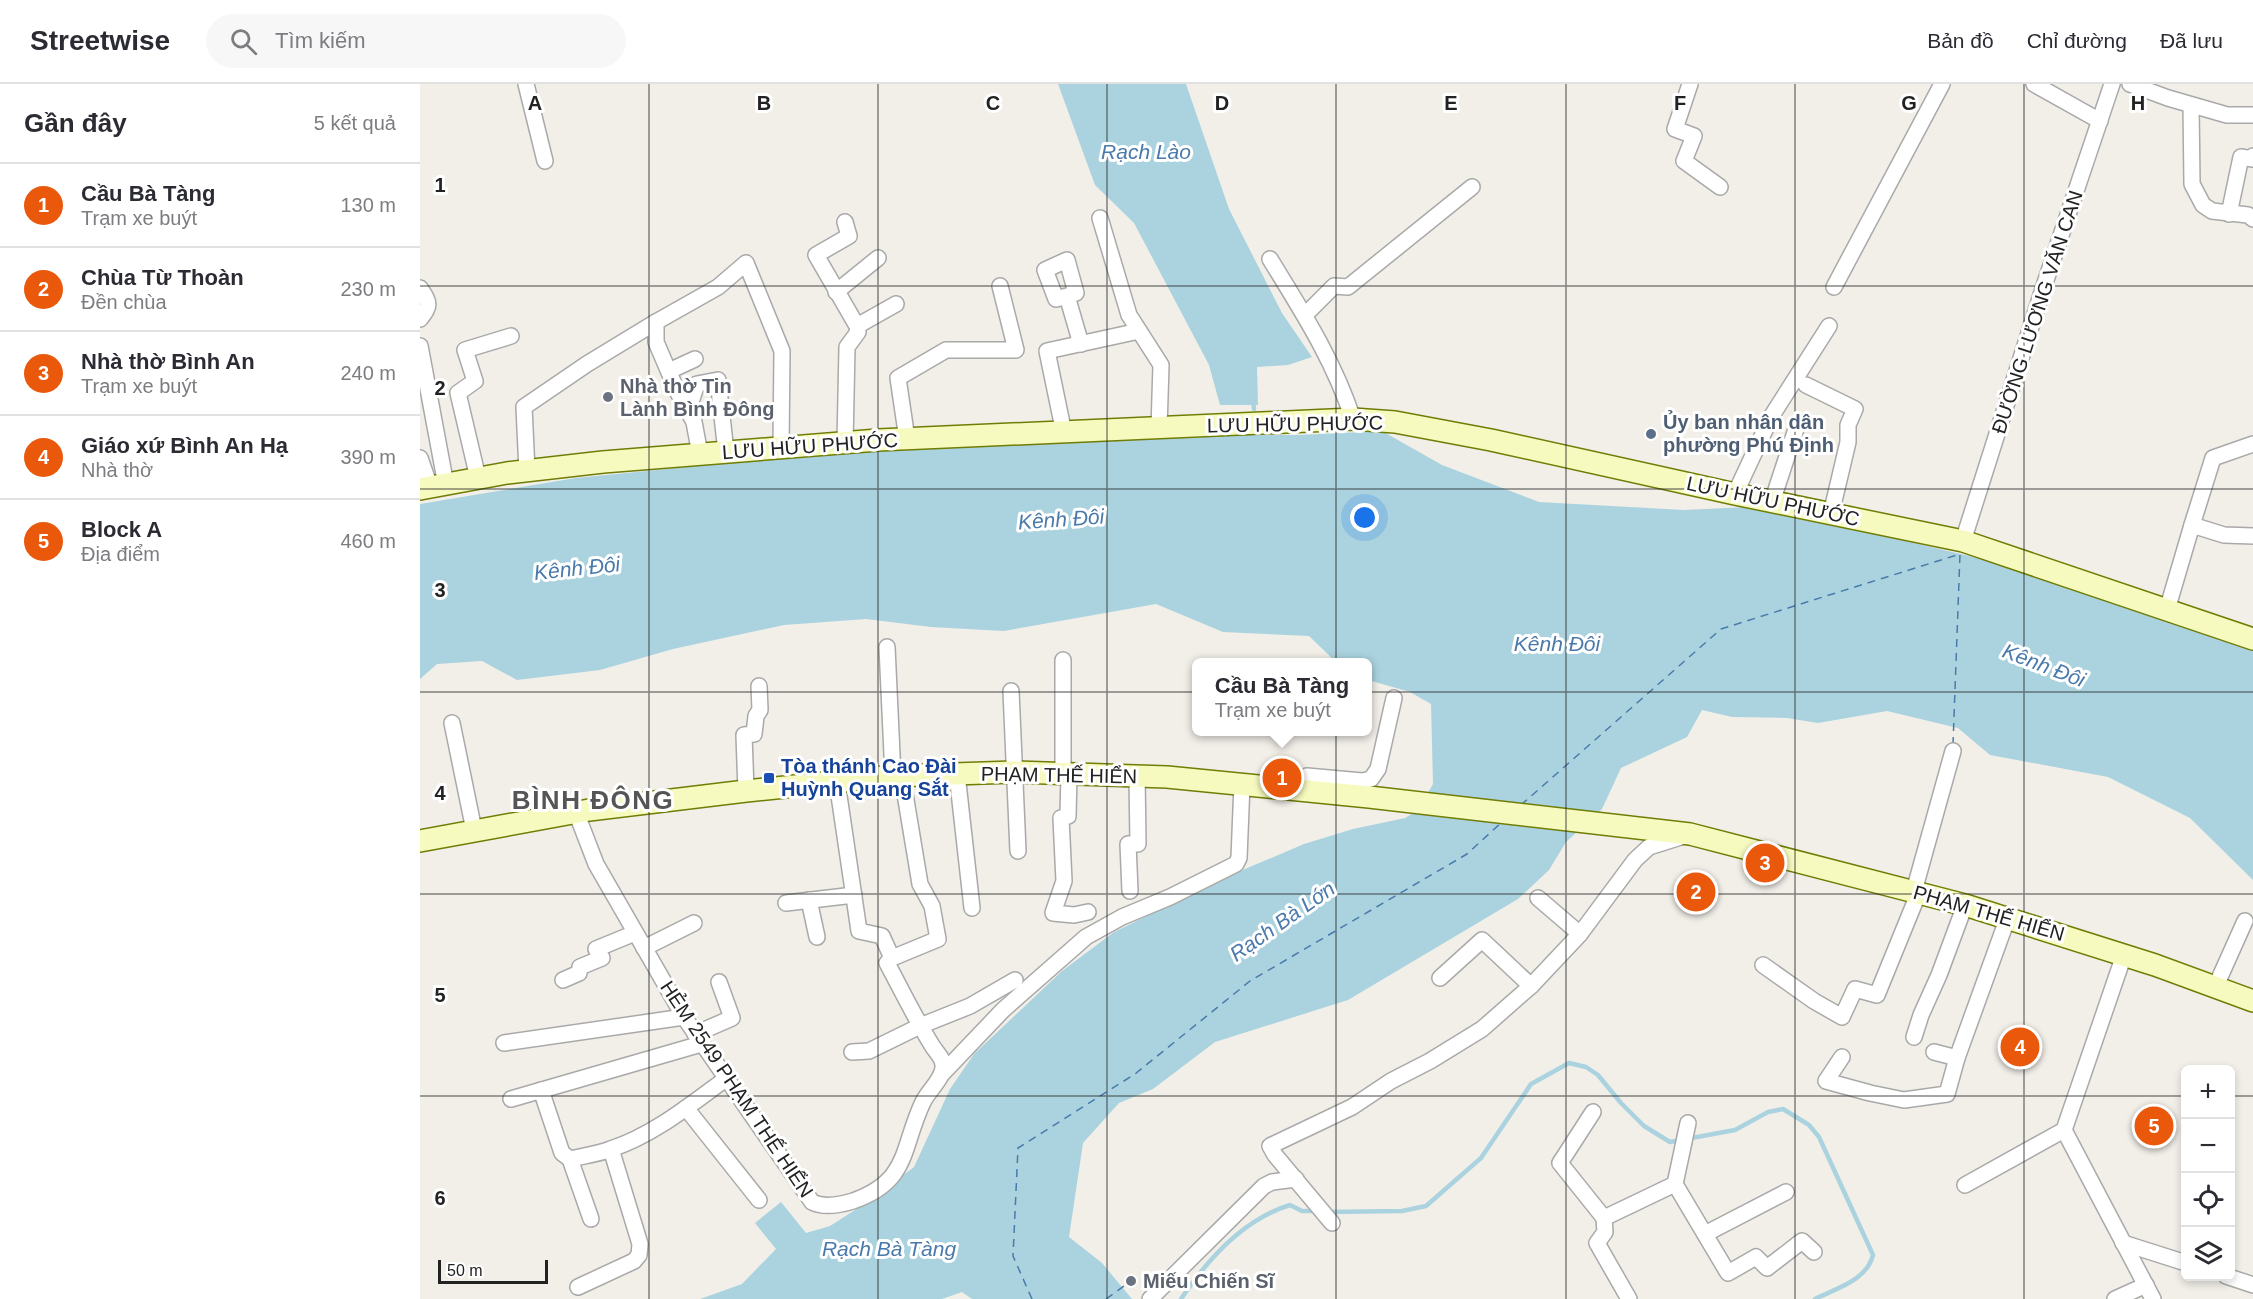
<!DOCTYPE html>
<html lang="vi">
<head>
<meta charset="utf-8">
<style>
  :root { --surface:#fff; --page:#f7f7f7; --text:#2b2b33; --muted:#7c7c81; --line:#e1e1e2; --accent:#ea580c }
  body { margin:0; font-family:Arial,sans-serif; background:var(--page); color:var(--text) }
  .controls { position:absolute; right:18px; bottom:18px; display:grid; overflow:hidden; border-radius:9px; box-shadow:0 3px 9px #0003 }
  .controls button { width:54px; height:54px; display:grid; place-items:center; padding:0; border:0; border-bottom:2px solid var(--line); background:var(--surface); color:var(--text); font:30px sans-serif }
  .scale { position:absolute; left:18px; bottom:15px; width:110px; box-sizing:border-box; padding-left:6px; border:3px solid #222; border-top:0; font-size:16px; line-height:21px; white-space:nowrap; color:#222; -webkit-text-stroke:4px #fff; paint-order:stroke }
  .you { position:absolute; left:945px; top:434px; width:21px; height:21px; margin:-15px; border:4px solid #fff; border-radius:50%; background:#1a73e8; box-shadow:0 0 0 9px #1a73e833 }
  .badge { display:grid; place-items:center; width:39px; height:39px; border-radius:50%; background:var(--accent); color:#fff; font-size:20px; font-weight:700 }
  .pin { position:absolute; translate:-50% -50%; border:3px solid #fff; box-shadow:0 2px 6px #0006 }
  .popup { position:absolute; left:772px; top:574px; width:180px; height:78px; box-sizing:border-box; display:grid; place-content:center; border-radius:9px; background:var(--surface); filter:drop-shadow(0 2px 4px #0005); font-size:20px; white-space:nowrap; color:var(--muted) }
  .popup b { font-size:22px; color:var(--text) }
  .popup::after { content:''; position:absolute; left:50%; top:100%; margin-left:-12px; border:12px solid transparent; border-top-color:var(--surface) }
  .list { margin:0; padding:0; list-style:none }
  h2 { display:flex; justify-content:space-between; align-items:center; height:78px; margin:0; padding:0 24px; font-size:26px }
  h2 small { font-size:20px; font-weight:400; color:var(--muted) }
  .list li { display:grid; grid-template-columns:39px 1fr auto; gap:18px; align-items:center; box-sizing:border-box; height:84px; padding:0 24px; border-top:2px solid var(--line) }
  .list b { display:block; font-size:22px; white-space:nowrap }
  .list p { margin:0; font-size:20px; white-space:nowrap; color:var(--muted) }
  .list em { font-size:20px; font-style:normal; color:var(--muted) }
  .icon { flex:none; width:33px; height:33px; fill:none; stroke:currentColor; stroke-width:2; stroke-linecap:round; stroke-linejoin:round }
  .map { position:relative; flex:none; width:1833px; height:1215px; overflow:hidden }
  header { display:flex; align-items:center; gap:36px; box-sizing:border-box; height:84px; padding:0 30px; background:var(--surface); border-bottom:2px solid var(--line) }
  header strong { font-size:28px }
  nav { display:flex; gap:33px; margin-inline-start:auto; font-size:21px }
  .search { width:420px; height:54px; background:var(--page); display:flex; align-items:center; gap:15px; box-sizing:border-box; padding:0 21px; border-radius:33px; color:var(--muted); font-size:22px }
  main { display:flex }
  aside { flex:1; background:var(--surface) }
  .map>svg:first-child { display:block }
  .water { fill:#aad3df }
  .lines { fill:none; stroke-linecap:round; stroke-linejoin:round }
  .stream { stroke:#aad3df; stroke-width:4.5 }
  .ferry { stroke:#4a7aab; stroke-width:1.5; stroke-dasharray:8 6; stroke-linecap:butt }
  .street-casing { stroke:#a9a9a9; stroke-width:18 }
  .secondary-casing { stroke:#707d05; stroke-width:24 }
  .street { stroke:#fff; stroke-width:15 }
  .secondary { stroke:#f7fabf; stroke-width:21 }
  .grid { fill:none; stroke:#222; stroke-width:1.5; stroke-opacity:0.55 }
  .worship-dot { fill:#6b7280; stroke:#fff; stroke-width:2 }
  .service-dot { fill:#5c6f8a; stroke:#fff; stroke-width:2 }
  .transit-dot { fill:#1a4fb4; stroke:#fff; stroke-width:2 }
  .labels { text-anchor:middle; dominant-baseline:central; stroke-width:6; stroke-linejoin:round; paint-order:stroke }
  .street-label { font-size:20px; fill:#222; stroke:#fff }
  .worship-label { font-size:20px; font-weight:bold; fill:#5b616d; stroke:#fff; text-anchor:start }
  .service-label { font-size:20px; font-weight:bold; fill:#4e5e75; stroke:#fff; text-anchor:start }
  .transit-label { font-size:20px; font-weight:bold; fill:#164399; stroke:#fff; text-anchor:start }
  .water-label { font-size:21px; font-style:italic; fill:#4a7aab; stroke:#fff }
  .district-label { font-size:26px; font-weight:bold; letter-spacing:1.5px; fill:#555; stroke:#fff }
  .grid-label { font-size:20px; text-anchor:middle; font-weight:bold; fill:#222; stroke:#fff; stroke-width:6; stroke-linejoin:round; paint-order:stroke }
</style>
</head>
<body>
<header>
<strong>Streetwise</strong>
<div class="search"><svg class="icon" aria-label="search" viewBox="0 0 24 24"><circle cx="10" cy="10" r="6"/><path d="M15 15l6 6"/></svg>Tìm kiếm</div>
<nav><a>Bản đồ</a><a>Chỉ đường</a><a>Đã lưu</a></nav>
</header>
<main>
<aside>
<h2>Gần đây<small>5 kết quả</small></h2>
<ul class="list">
<li><span class="badge">1</span><div><b>Cầu Bà Tàng</b><p>Trạm xe buýt</p></div><em>130 m</em></li>
<li><span class="badge">2</span><div><b>Chùa Từ Thoàn</b><p>Đền chùa</p></div><em>230 m</em></li>
<li><span class="badge">3</span><div><b>Nhà thờ Bình An</b><p>Trạm xe buýt</p></div><em>240 m</em></li>
<li><span class="badge">4</span><div><b>Giáo xứ Bình An Hạ</b><p>Nhà thờ</p></div><em>390 m</em></li>
<li><span class="badge">5</span><div><b>Block A</b><p>Địa điểm</p></div><em>460 m</em></li>
</ul>
</aside>
<div class="map">
<svg width="1833" height="1215" viewBox="0 0 1833 1215">
  <rect width="100%" height="100%" fill="#f2efe9"/>
  <!-- water -->
  <g class="water">
    <polygon points="638,0 766,0 809,125 862,229 892,273 868,281 837,283 838,321 800,321 789,281 714,139 675,101"/>
    <polygon points="962,347 1022,381 1119,418 1264,426 1328,423 1435,445 1587,481 1833,561 1833,796 1770,734 1688,693 1570,671 1538,644 1467,627 1398,639 1367,634 1312,633 1282,626 1267,653 1201,684 1182,725 1146,758 1129,786 1098,815 928,916 795,958 733,1005 699,1019 663,1059 649,1153 682,1179 712,1215 552,1215 542,1208 522,1215 280,1215 322,1200 356,1165 335,1139 361,1118 386,1149 410,1142 446,1119 494,1083 530,1005 554,970 642,887 694,848 818,788 884,760 933,745 985,734 998,726 1013,700 1011,620 990,608 948,596 948,578 916,578 889,552 803,548 736,520 584,547 511,543 446,535 364,541 253,565 180,586 97,596 62,577 17,580 0,595 0,420 156,394 297,380 471,366 735,351 879,351"/>
  </g>
  <g class="lines">
    <!-- stream -->
    <g class="stream">
      <polyline points="833,316 834,325"/>
      <path d="M908 1128 982 1127 1006 1122 1061 1074 1111 1000 1149 979 1166 983 1178 991 1201 1019 1224 1042 1250 1058 1315 1046 1348 1028 1363 1025 1389 1041 1399 1053 1453 1171C1447 1196 1417 1204 1395 1215"/>
      <path d="M761 1215C787 1176 824 1135 870 1121L882 1127H897"/>
    </g>
    <!-- ferry -->
    <g class="ferry">
      <polyline points="1101,721 1301,545 1540,470 1533,660"/>
      <polyline points="612,1215 593,1172 598,1064 715,990 830,897 1047,770 1082,738"/>
      <polyline points="686,1215 711,1197"/>
    </g>
    <defs>
      <g id="street">
        <polyline points="106,0 125,77"/>
        <polyline points="1270,0 1255,45 1274,52 1264,77 1300,103"/>
        <polyline points="1614,0 1680,37"/>
        <polyline points="1710,0 1748,14 1807,31 1833,31"/>
        <polyline points="1771,21 1772,100 1783,121 1792,127 1828,131 1833,135"/>
        <polyline points="1809,130 1821,73 1833,75 1833,72"/>
        <polyline points="680,134 709,231 741,281 739,344"/>
        <path d="M850 175C883 229 913 275 933 335"/>
        <polyline points="1414,203 1522,0"/>
        <path d="M0 204C10 219 11 221 0 235"/>
        <polyline points="416,208 458,174"/>
        <polyline points="647,212 636,215 625,186 647,176 656,209 647,212 661,260"/>
        <polyline points="885,231 914,202 928,203 1052,103"/>
        <polyline points="437,242 476,220"/>
        <polyline points="0,262 26,401"/>
        <polyline points="249,287 275,275"/>
        <polyline points="1386,301 1435,325 1428,341 1428,358 1411,430"/>
        <polyline points="268,327 277,300 298,296 306,368"/>
        <polyline points="644,349 627,267 719,247"/>
        <polyline points="487,355 478,294 526,266 596,266 580,202"/>
        <polyline points="425,359 427,263 438,248 437,242 396,171 429,152 425,138"/>
        <polyline points="280,370 274,338 257,307 236,258 236,238 298,203 326,179 362,267 361,364"/>
        <polyline points="0,374 10,403"/>
        <polyline points="107,387 104,323 167,280 236,238"/>
        <polyline points="58,394 38,309 55,297 45,266 91,252"/>
        <polyline points="1315,410 1351,333 1409,242"/>
        <polyline points="1352,418 1376,345"/>
        <polyline points="1772,441 1793,374 1833,360"/>
        <polyline points="1543,457 1623,205 1692,0"/>
        <polyline points="1747,526 1772,441 1804,451 1833,452"/>
        <polyline points="467,563 473,692"/>
        <polyline points="643,576 643,690"/>
        <polyline points="591,607 598,767"/>
        <polyline points="32,639 54,746"/>
        <polyline points="537,690 552,824"/>
        <polyline points="649,690 648,732 641,734 644,797 633,829 654,831 668,828"/>
        <polyline points="867,705 887,692 942,697 951,695 958,685 974,614"/>
        <polyline points="326,707 324,651 334,650 336,632 340,626 339,602"/>
        <path d="M156 728 176 780 264 933 392 1118C404 1124 420 1121 433 1117 490 1097 481 1064 503 1018 508 1007 523 995 523 983 524 975 517 969 513 963 496 936 482 907 467 879L472 874 462 852 439 847 417 698"/>
        <polyline points="710,807 708,760 718,760 717,691"/>
        <polyline points="1494,807 1533,667"/>
        <polyline points="1118,814 1160,850"/>
        <polyline points="389,816 397,853"/>
        <polyline points="366,819 434,811"/>
        <polyline points="224,864 274,839"/>
        <polyline points="472,874 518,855 512,822 500,800 482,692"/>
        <polyline points="1343,881 1394,917 1422,933 1435,905 1457,911 1499,808"/>
        <polyline points="1020,894 1062,856 1111,902"/>
        <polyline points="143,896 159,889 160,883 182,874 176,865 215,849"/>
        <polyline points="1795,904 1825,837"/>
        <polyline points="275,950 312,934 299,898"/>
        <polyline points="1494,953 1501,931 1519,891 1545,821"/>
        <polyline points="84,959 264,933"/>
        <polyline points="432,968 449,967 500,942 550,922 595,896"/>
        <polyline points="1514,968 1537,974"/>
        <polyline points="1422,973 1406,997 1450,1009 1484,1016 1527,1010 1537,974 1584,844 1586,834"/>
        <polyline points="521,991 583,926 666,853 702,833 750,813 816,780 819,774 822,700"/>
        <path d="M121 1006 142 1069 150 1075C163 1072 178 1070 191 1065 234 1051 271 1020 307 994"/>
        <polyline points="91,1015 281,960"/>
        <polyline points="266,1024 339,1116"/>
        <polyline points="1173,1028 1140,1079 1184,1134"/>
        <polyline points="1644,1046 1733,1215"/>
        <polyline points="150,1075 171,1135"/>
        <polyline points="1255,1100 1268,1039"/>
        <polyline points="1545,1101 1644,1046 1704,871"/>
        <polyline points="1184,1134 1255,1100 1308,1189 1336,1173 1347,1184 1382,1157 1394,1168"/>
        <polyline points="1184,1134 1185,1148 1177,1159 1209,1215"/>
        <polyline points="912,1139 855,1071 850,1062 932,1023 971,997 1010,977 1062,945 1111,902 1160,850 1215,776 1229,763 1267,751"/>
        <polyline points="1285,1150 1366,1108"/>
        <polyline points="1703,1159 1766,1179"/>
        <polyline points="1806,1192 1833,1201"/>
        <polyline points="158,1203 214,1177 219,1171 220,1160 191,1065"/>
        <polyline points="730,1215 844,1102 852,1098 876,1095"/>
        <polyline points="1695,1215 1726,1201"/>
      </g>
      <g id="secondary">
        <polyline points="0,405 87,389 183,378 458,356 933,335 975,338 1071,356 1315,410 1543,457 1833,555"/>
        <polyline points="0,757 169,726 326,707 473,692 594,688 747,693 949,713 1270,750 1545,821 1735,881 1833,917"/>
      </g>
    </defs>
    <!-- street casing -->
    <use href="#street" class="street-casing"/>
    <!-- secondary casing -->
    <use href="#secondary" class="secondary-casing"/>
    <!-- street -->
    <use href="#street" class="street"/>
    <!-- secondary -->
    <use href="#secondary" class="secondary"/>
  </g>
  <!-- grid -->
  <path class="grid" d="M229 0V1215M458 0V1215M687 0V1215M916 0V1215M1146 0V1215M1375 0V1215M1604 0V1215M0 202H1833M0 405H1833M0 608H1833M0 810H1833M0 1012H1766M1810 1012H1833"/>
  <!-- markers -->
  <g class="worship-dot">
    <circle cx="188" cy="313" r="6"/>
    <circle cx="711" cy="1197" r="6"/>
  </g>
  <circle class="service-dot" cx="1231" cy="350" r="6"/>
  <rect class="transit-dot" x="343" y="688" width="12" height="12" rx="3"/>
  <g class="labels">
    <!-- street labels -->
    <g class="street-label">
      <text transform="translate(1617 228) rotate(-72)">ĐƯỜNG LƯƠNG VĂN CAN</text>
      <text transform="translate(875 340) rotate(-1)">LƯU HỮU PHƯỚC</text>
      <text transform="translate(390 362) rotate(-4)">LƯU HỮU PHƯỚC</text>
      <text transform="translate(1353 417) rotate(12)">LƯU HỮU PHƯỚC</text>
      <text transform="translate(639 691) rotate(1)">PHẠM THẾ HIỂN</text>
      <text transform="translate(1569 829) rotate(16)">PHẠM THẾ HIỂN</text>
      <text transform="translate(317 1005) rotate(56)">HẺM 2549 PHẠM THẾ HIỂN</text>
    </g>
    <!-- worship labels -->
    <g class="worship-label">
      <text x="200" y="302">Nhà thờ Tin<tspan x="200" dy="23">Lành Bình Đông</tspan></text>
      <text x="723" y="1197">Miếu Chiến Sĩ</text>
    </g>
    <!-- service labels -->
    <g class="service-label">
      <text x="1243" y="338">Ủy ban nhân dân<tspan x="1243" dy="23">phường Phú Định</tspan></text>
    </g>
    <!-- transit labels -->
    <g class="transit-label">
      <text x="361" y="682">Tòa thánh Cao Đài<tspan x="361" dy="23">Huỳnh Quang Sắt</tspan></text>
    </g>
    <!-- water labels -->
    <g class="water-label">
      <text x="726" y="67">Rạch Lào</text>
      <text transform="translate(641 435) rotate(-4)">Kênh Đôi</text>
      <text transform="translate(157 484) rotate(-6)">Kênh Đôi</text>
      <text x="1137" y="559">Kênh Đôi</text>
      <text transform="translate(1624 581) rotate(21)">Kênh Đôi</text>
      <text transform="translate(862 837) rotate(-35)">Rạch Bà Lớn</text>
      <text x="469" y="1164">Rạch Bà Tàng</text>
    </g>
    <!-- district labels -->
    <g class="district-label">
      <text x="173" y="716">BÌNH ĐÔNG</text>
    </g>
  </g>
  <g class="grid-label">
    <text x="115" y="26">A</text>
    <text x="344" y="26">B</text>
    <text x="573" y="26">C</text>
    <text x="802" y="26">D</text>
    <text x="1031" y="26">E</text>
    <text x="1260" y="26">F</text>
    <text x="1489" y="26">G</text>
    <text x="1718" y="26">H</text>
    <text x="20" y="108">1</text>
    <text x="20" y="311">2</text>
    <text x="20" y="513">3</text>
    <text x="20" y="716">4</text>
    <text x="20" y="918">5</text>
    <text x="20" y="1121">6</text>
  </g>
</svg>
<div class="controls">
<button>+</button>
<button>−</button>
<button><svg class="icon" aria-label="locate" viewBox="0 0 24 24"><circle cx="12" cy="12" r="6"/><path d="M12 2v4M12 18v4M2 12h4M18 12h4"/></svg></button>
<button><svg class="icon" aria-label="layers" viewBox="0 0 24 24"><path d="M12 4l9 5-9 5-9-5zM3 14l9 5 9-5"/></svg></button>
</div>
<div class="scale">50 m</div>
<div class="you"></div>
<div class="pin badge" style="left:862px;top:694px">1</div>
<div class="popup"><b>Cầu Bà Tàng</b>Trạm xe buýt</div>
<div class="pin badge" style="left:1276px;top:808px">2</div>
<div class="pin badge" style="left:1345px;top:779px">3</div>
<div class="pin badge" style="left:1600px;top:963px">4</div>
<div class="pin badge" style="left:1734px;top:1042px">5</div>
</div>
</main>
</body>
</html>
